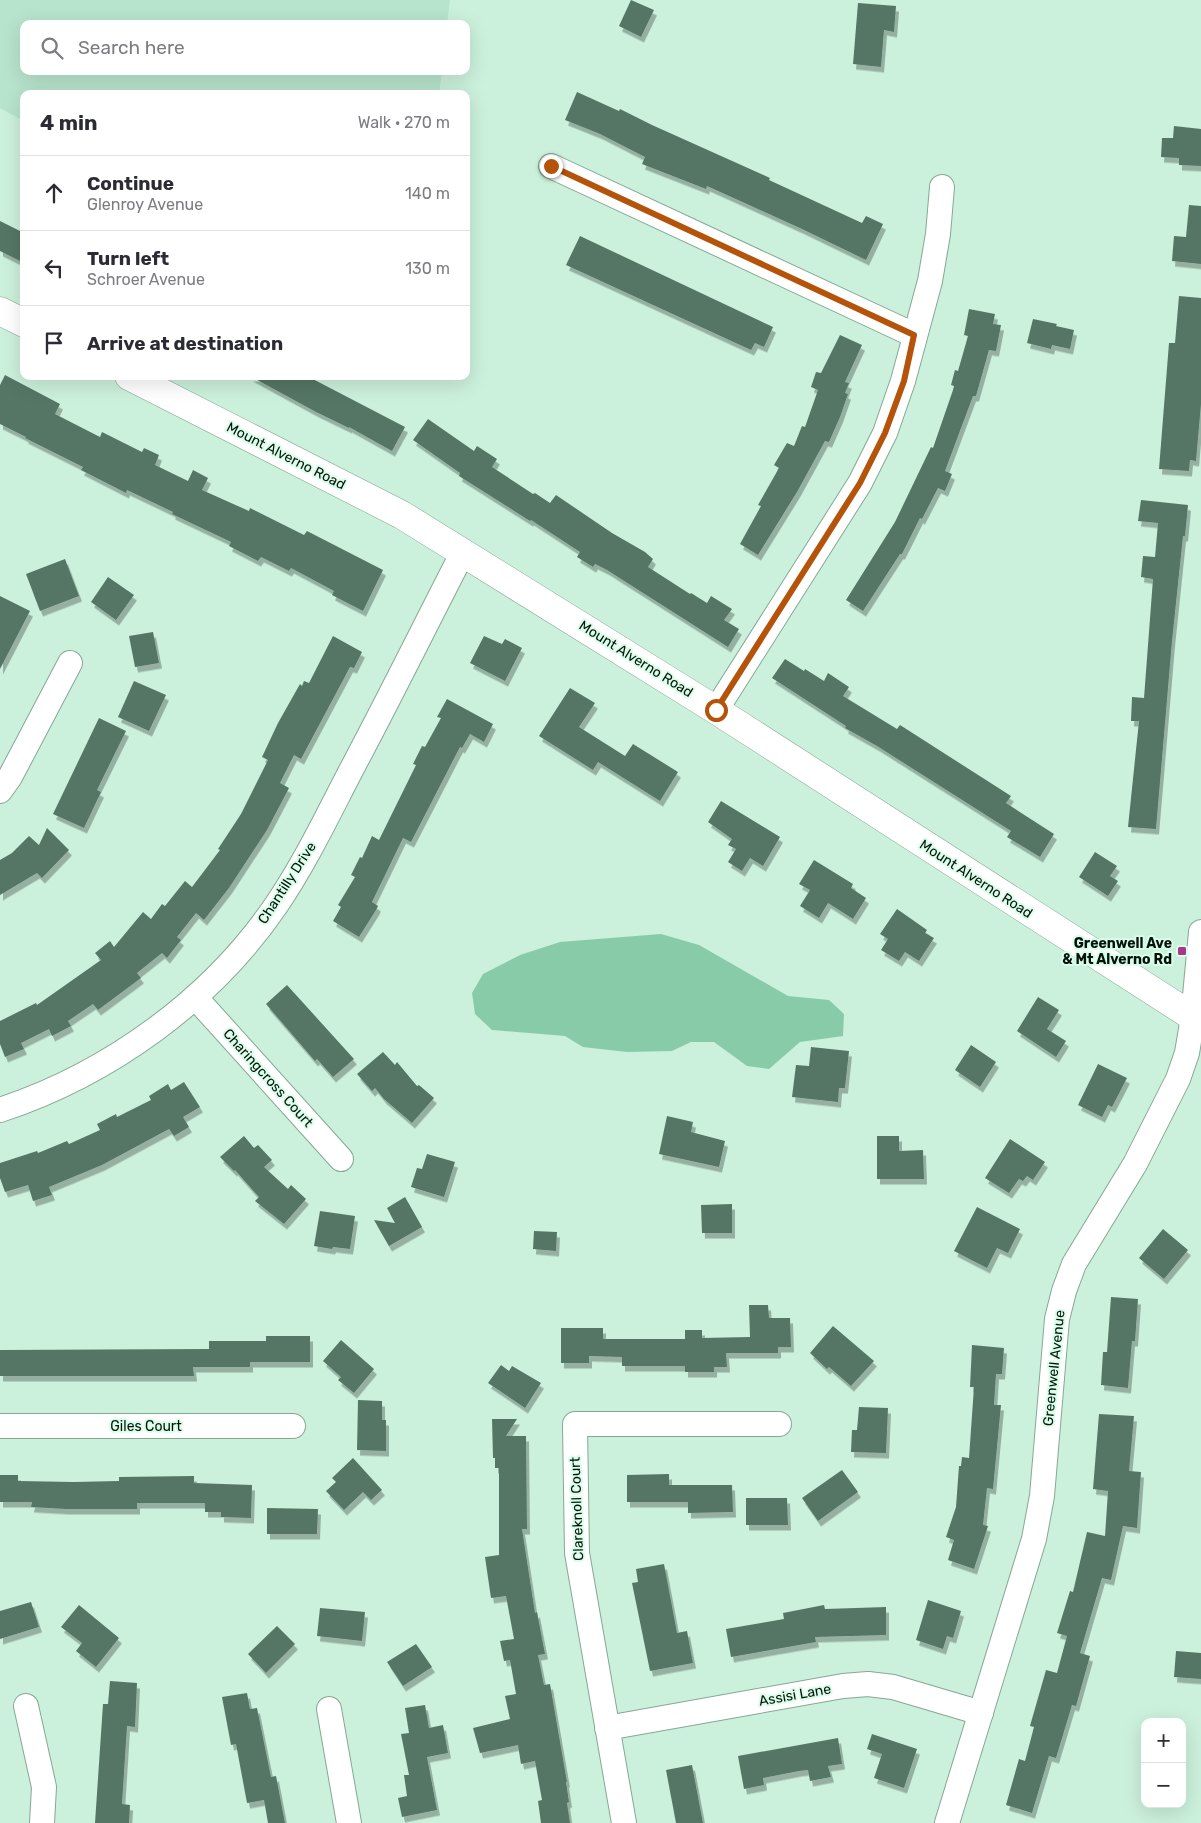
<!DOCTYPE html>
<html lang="en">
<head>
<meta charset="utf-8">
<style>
  :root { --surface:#fff; --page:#f7f7f7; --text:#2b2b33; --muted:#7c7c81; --line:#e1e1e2 }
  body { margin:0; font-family:Rubik,sans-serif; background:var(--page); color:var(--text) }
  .controls { position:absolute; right:15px; bottom:15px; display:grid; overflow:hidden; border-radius:10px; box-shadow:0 5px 20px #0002 }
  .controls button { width:45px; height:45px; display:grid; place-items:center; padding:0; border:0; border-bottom:1px solid var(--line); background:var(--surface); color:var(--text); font:25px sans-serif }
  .stop { position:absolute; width:15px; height:15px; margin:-11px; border:4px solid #b45309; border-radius:50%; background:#fff }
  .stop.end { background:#b45309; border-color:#fff; box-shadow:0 1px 5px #0008 }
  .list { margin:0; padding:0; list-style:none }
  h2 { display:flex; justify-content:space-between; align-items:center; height:65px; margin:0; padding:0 20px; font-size:21px }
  h2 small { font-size:16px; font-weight:400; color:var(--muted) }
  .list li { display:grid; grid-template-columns:32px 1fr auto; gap:15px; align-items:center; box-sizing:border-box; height:75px; padding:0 20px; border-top:1px solid var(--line) }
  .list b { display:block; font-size:19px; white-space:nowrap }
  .list p { margin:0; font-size:16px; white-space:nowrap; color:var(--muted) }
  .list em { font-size:16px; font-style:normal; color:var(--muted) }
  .icon { flex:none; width:28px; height:28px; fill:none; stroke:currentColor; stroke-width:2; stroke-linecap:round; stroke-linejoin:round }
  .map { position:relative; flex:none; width:1201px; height:1823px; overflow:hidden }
  .search { position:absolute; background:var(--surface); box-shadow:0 5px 20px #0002; left:20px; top:20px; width:450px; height:55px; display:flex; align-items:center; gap:12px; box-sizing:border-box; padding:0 18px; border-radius:10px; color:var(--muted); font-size:19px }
  .panel { position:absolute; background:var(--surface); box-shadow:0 5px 20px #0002; left:20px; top:90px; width:450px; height:290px; border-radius:10px }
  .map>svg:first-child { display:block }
  .built { fill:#b7e4cc }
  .green { fill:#88cba9 }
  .building { fill:#557665; filter:url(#shadow) }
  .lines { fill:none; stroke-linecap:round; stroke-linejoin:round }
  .street-casing { stroke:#85a895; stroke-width:26 }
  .secondary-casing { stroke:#85a895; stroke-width:29 }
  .street { stroke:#fff; stroke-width:24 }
  .secondary { stroke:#fff; stroke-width:28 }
  .route { stroke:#b45309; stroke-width:6 }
  .poi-dot { fill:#ac348a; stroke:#d8fde8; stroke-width:2 }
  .labels { text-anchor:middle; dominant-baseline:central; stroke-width:4; stroke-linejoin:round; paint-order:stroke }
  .street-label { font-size:14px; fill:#06130c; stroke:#d8fde8 }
  .poi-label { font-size:14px; font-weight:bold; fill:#06130c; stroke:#d8fde8; text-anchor:end }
</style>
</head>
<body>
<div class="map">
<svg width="1201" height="1823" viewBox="0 0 1201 1823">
  <defs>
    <filter id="shadow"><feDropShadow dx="3" dy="5.5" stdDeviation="0" flood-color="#0004"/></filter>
  </defs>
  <rect width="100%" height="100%" fill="#cbf0db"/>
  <!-- built -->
  <polygon class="built" points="0,0 450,0 447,24 24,24 24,71 442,71 439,94 24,94 24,121 0,108"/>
  <!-- green -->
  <polygon class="green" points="661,934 699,945 788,996 829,1000 844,1014 843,1036 800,1042 769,1069 747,1066 714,1042 691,1042 672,1051 627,1052 583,1047 565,1036 492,1030 475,1014 472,993 483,974 520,955 560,942"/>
  <!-- building -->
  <g class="building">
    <polygon points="631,0 654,10 641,37 619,26"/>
    <polygon points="858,3 896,6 894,32 884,30 881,67 853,64"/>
    <polygon points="577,92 619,111 620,109 652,125 770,178 769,180 862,223 866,216 883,224 866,260 802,229 707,186 706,189 642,164 645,157 600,134 565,120"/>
    <polygon points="1174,126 1201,129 1201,166 1179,165 1179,158 1161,157 1162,138 1173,138"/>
    <polygon points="1189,205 1201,206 1201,264 1172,261 1174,236 1186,237"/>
    <polygon points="0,221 24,233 24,263 0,251"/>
    <polygon points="580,236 773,327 764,347 755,343 751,350 566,265"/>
    <polygon points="1179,296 1201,298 1201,404 1196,461 1190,460 1189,471 1159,469 1169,343 1175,343"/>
    <polygon points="969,309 995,314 993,324 1001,325 996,351 989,350 976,396 973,396 945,471 952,474 945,491 938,488 922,519 920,518 902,554 900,554 863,611 846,600 895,522 931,447 933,448 953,390 954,386 951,385 955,370 958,371 968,336 964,335"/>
    <polygon points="1033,319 1057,324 1056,326 1074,330 1070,349 1052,345 1051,349 1027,343"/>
    <polygon points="840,335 862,345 845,382 849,383 845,393 848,394 840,417 829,442 825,441 797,492 758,555 740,544 761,506 758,505 779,468 774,465 787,443 794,446 802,426 805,427 818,390 811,387 816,372 821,373"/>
    <polygon points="5,375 60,404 55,414 100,437 102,432 142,452 144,448 159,455 155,465 188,481 193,470 208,478 202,490 249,511 250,508 304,535 307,531 383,570 363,611 332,595 334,591 291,568 289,571 261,557 258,561 229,546 231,542 172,514 173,512 127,490 126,493 81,470 83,467 25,438 26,437 0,424 0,385"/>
    <polygon points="250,376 307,376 405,427 392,451 349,427 349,428 316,412"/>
    <polygon points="428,419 474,451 477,446 497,459 492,467 533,494 535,493 550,503 556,495 612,533 645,552 653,559 648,567 690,594 691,593 707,603 711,596 732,609 724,620 739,629 728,647 607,570 595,564 593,567 577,557 580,552 531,520 530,521 459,476 460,473 413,440"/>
    <polygon points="1141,500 1188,505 1185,536 1183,536 1172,641 1156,829 1128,827 1139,721 1131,721 1132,697 1144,698 1153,579 1141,577 1143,556 1155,557 1158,523 1138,521"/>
    <polygon points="65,559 79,596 40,611 26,574"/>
    <polygon points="108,577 134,595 116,620 91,602"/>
    <polygon points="0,596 30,611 0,669"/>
    <polygon points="153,632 159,663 135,667 129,636"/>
    <polygon points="333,636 362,652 354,668 350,667 301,759 294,755 280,783 289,788 267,830 229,888 204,920 196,913 177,937 181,940 167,958 162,953 137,973 141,978 98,1010 93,1004 68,1021 71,1026 52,1036 49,1029 21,1043 24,1049 5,1057 0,1044 0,1021 36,1003 37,1005 101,960 95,953 110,941 114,947 143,912 151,919 162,904 165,906 185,881 192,887 220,850 218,849 241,814 268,760 262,757 278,723 300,684 302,686 304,681 309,683"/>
    <polygon points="484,636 502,644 505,639 522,648 505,681 470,663"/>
    <polygon points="785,659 804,671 805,669 824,681 828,673 849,687 843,696 897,729 900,725 1011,796 1006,803 1054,834 1040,857 1007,837 1011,831 877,746 845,728 846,726 772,678"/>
    <polygon points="134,681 166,695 149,731 118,717"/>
    <polygon points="570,688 595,703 579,727 625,756 633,744 678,772 660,801 598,762 593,770 539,736"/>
    <polygon points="447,699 493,724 484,742 470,734 462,748 460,747 411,842 403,838 372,902 378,906 376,910 359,937 333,921 341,907 338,905 355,877 351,875 360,857 362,858 372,836 379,840 416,765 413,764 422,746 425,747 441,718 437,717"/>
    <polygon points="99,718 126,731 97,790 101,792 84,828 53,814"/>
    <polygon points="721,801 780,837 763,866 750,858 742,871 728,862 736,849 728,845 732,839 708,822"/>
    <polygon points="47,828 69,850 42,878 37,873 0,895 0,860 12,853 29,836 39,845"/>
    <polygon points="1095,852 1117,866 1110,876 1118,881 1108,896 1079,877"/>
    <polygon points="814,860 853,884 851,888 866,898 853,919 828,903 819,918 800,906 810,890 799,884"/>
    <polygon points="897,909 927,930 925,933 934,938 919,961 905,952 899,961 881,950 888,939 880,934"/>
    <polygon points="287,985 354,1059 333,1077 317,1059 315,1061 266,1004"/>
    <polygon points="1038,997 1059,1010 1047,1029 1066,1041 1056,1057 1017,1031"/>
    <polygon points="971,1045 996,1062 980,1087 955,1070"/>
    <polygon points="811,1047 849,1051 845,1088 839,1088 838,1102 792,1097 796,1065 809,1066"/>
    <polygon points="383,1052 395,1065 397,1062 417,1086 419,1085 434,1098 412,1123 384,1099 375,1088 372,1091 357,1074"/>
    <polygon points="1098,1064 1127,1078 1112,1107 1108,1105 1102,1117 1078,1105"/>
    <polygon points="184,1082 200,1107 183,1117 189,1127 174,1136 169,1129 102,1165 49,1187 52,1195 33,1201 28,1185 5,1192 0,1178 0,1163 37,1151 38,1153 67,1141 69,1144 100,1130 97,1124 116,1114 117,1117 151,1100 149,1096 168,1084 171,1090"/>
    <polygon points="667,1116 693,1122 691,1132 725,1141 719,1167 659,1154"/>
    <polygon points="244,1136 254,1148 258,1145 272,1160 264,1167 288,1189 291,1185 306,1199 284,1224 255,1201 259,1197 235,1170 234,1171 220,1157"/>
    <polygon points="877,1136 899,1136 899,1151 923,1150 924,1179 877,1179"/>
    <polygon points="1010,1139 1045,1162 1033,1180 1027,1176 1023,1181 1019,1179 1009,1193 985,1178"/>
    <polygon points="427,1154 455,1162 444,1197 411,1187 417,1168 422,1169"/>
    <polygon points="405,1197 422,1227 389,1246 374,1220 395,1223 387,1208"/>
    <polygon points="732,1204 732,1233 702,1233 701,1205"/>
    <polygon points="977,1207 1020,1229 1008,1253 997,1248 987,1268 954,1251"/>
    <polygon points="320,1211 355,1216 350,1249 333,1247 332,1249 314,1246"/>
    <polygon points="1163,1229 1188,1250 1164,1279 1139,1258"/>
    <polygon points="534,1231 557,1232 556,1251 533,1249"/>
    <polygon points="1111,1297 1138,1299 1135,1341 1132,1341 1128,1388 1101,1385 1103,1352 1107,1352"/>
    <polygon points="749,1305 768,1305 769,1318 790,1318 791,1347 778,1347 778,1353 726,1353 727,1367 714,1367 714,1372 685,1372 685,1366 622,1366 622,1357 589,1356 589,1363 561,1363 561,1328 603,1328 603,1339 685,1339 685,1330 702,1330 702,1338 750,1337"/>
    <polygon points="833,1326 874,1361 851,1386 829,1367 827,1369 810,1353"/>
    <polygon points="266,1336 310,1336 310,1362 250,1362 250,1367 193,1367 194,1376 0,1376 0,1350 209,1349 209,1341 266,1341"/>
    <polygon points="341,1340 374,1369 354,1393 338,1380 341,1377 323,1361"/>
    <polygon points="972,1345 1004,1348 1002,1374 996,1374 994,1405 1001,1405 993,1489 987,1488 983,1525 988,1526 974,1569 948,1560 954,1540 946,1537 956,1507 959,1466 961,1466 962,1457 969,1458 974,1387 970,1387"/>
    <polygon points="501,1365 509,1371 512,1366 541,1383 525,1408 488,1383"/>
    <polygon points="358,1400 382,1401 382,1420 386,1420 386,1451 357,1450"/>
    <polygon points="859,1407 888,1408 886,1453 851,1452 852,1430 857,1430"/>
    <polygon points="1099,1414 1134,1416 1129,1471 1141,1472 1137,1528 1123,1526 1111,1580 1102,1578 1080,1653 1090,1656 1076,1706 1072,1705 1056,1758 1049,1756 1032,1813 1006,1805 1019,1759 1025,1761 1034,1727 1030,1726 1046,1670 1057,1673 1067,1636 1057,1633 1070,1591 1073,1592 1087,1532 1105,1536 1108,1491 1093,1489"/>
    <polygon points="492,1419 517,1419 506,1436 526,1436 527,1529 522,1529 535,1613 537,1612 545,1654 538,1655 544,1685 550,1684 567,1782 566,1782 569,1802 567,1803 570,1823 541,1823 538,1801 542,1800 535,1761 521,1764 518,1745 480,1753 473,1728 510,1719 505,1696 516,1694 510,1660 504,1661 500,1641 514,1639 506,1596 491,1598 485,1557 499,1555 499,1468 495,1468 495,1458 493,1458"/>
    <polygon points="353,1458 382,1490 371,1500 363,1492 344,1510 326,1491 336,1482 332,1478"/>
    <polygon points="842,1470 858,1492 818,1521 802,1498"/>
    <polygon points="669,1474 669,1485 732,1485 733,1512 688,1513 688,1502 627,1502 627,1475"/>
    <polygon points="0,1475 18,1475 18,1481 74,1482 119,1481 119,1477 194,1476 194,1483 252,1485 251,1518 221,1517 221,1512 205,1512 205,1503 137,1503 137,1509 66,1509 31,1507 32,1502 0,1502"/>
    <polygon points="746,1498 787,1498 788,1525 746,1525"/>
    <polygon points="267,1508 318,1509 317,1534 267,1534"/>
    <polygon points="664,1564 677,1633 687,1631 693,1663 650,1671 632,1583 638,1582 636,1569"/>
    <polygon points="928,1600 961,1611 953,1638 947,1636 943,1649 916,1640"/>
    <polygon points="31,1602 39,1627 0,1639 0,1611"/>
    <polygon points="79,1605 119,1638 96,1667 76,1651 82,1643 61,1627"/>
    <polygon points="824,1605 825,1609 886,1607 886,1635 815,1637 816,1642 731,1657 726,1629 784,1619 783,1613"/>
    <polygon points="320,1608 365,1612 362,1641 317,1636"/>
    <polygon points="277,1626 295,1644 266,1673 248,1654"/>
    <polygon points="416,1644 432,1667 403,1686 387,1662"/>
    <polygon points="1176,1651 1201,1653 1201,1679 1174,1677"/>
    <polygon points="110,1681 137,1683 135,1727 127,1726 122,1804 130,1805 129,1823 95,1823 103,1704 108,1704"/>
    <polygon points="247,1693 250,1709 257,1708 271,1777 276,1776 285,1823 268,1823 264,1800 247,1803 236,1744 231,1745 222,1697"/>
    <polygon points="425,1705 429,1728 443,1725 448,1753 427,1757 437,1810 402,1817 398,1798 407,1796 404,1775 409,1775 401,1734 409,1733 405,1708"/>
    <polygon points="872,1734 917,1749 904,1788 874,1778 882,1754 867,1749"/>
    <polygon points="838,1738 842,1764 828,1766 831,1777 810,1781 808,1770 799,1771 763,1778 764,1785 744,1789 738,1756"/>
    <polygon points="692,1765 703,1823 676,1823 666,1770"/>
  </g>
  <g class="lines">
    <defs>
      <g id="street">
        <polyline points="551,166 914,335"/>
        <polyline points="716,710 860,483 885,433 903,381 930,281 938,234 942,187"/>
        <polyline points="0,791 10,777 70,663"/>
        <polyline points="195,997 341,1159"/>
        <path d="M0 1110C109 1074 212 1000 277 904 308 858 331 808 357 759 393 691 427 622 462 554"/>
        <polyline points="0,1426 293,1426"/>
        <polyline points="26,1706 44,1787 42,1823"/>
        <polyline points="329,1709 349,1823"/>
        <polyline points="607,1728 843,1686 868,1684 893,1687 981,1713"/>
        <polyline points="624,1823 577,1553 575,1424 779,1424"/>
        <polyline points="947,1823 1034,1539 1042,1496 1057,1319 1064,1291 1074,1264 1135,1164 1178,1079 1187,1053 1193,1017 1201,932"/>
      </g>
      <g id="secondary">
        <polyline points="0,311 24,323"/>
        <polyline points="129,376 402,515 716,710 1201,1022"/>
      </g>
    </defs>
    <!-- street casing -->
    <use href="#street" class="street-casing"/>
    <!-- secondary casing -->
    <use href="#secondary" class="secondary-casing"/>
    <!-- street -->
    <use href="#street" class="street"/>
    <!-- secondary -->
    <use href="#secondary" class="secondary"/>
  </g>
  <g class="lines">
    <!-- route -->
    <polyline class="route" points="551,166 914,335 904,381 885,433 860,483 716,710"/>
  </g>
  <!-- markers -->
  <rect class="poi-dot" x="1177" y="946" width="10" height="10" rx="2.5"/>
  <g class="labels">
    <!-- street labels -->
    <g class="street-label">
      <text transform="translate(286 456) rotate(27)">Mount Alverno Road</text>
      <text transform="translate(636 659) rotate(32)">Mount Alverno Road</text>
      <text transform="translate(976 879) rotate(33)">Mount Alverno Road</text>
      <text transform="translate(287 883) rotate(-57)">Chantilly Drive</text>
      <text transform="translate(268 1078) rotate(48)">Charingcross Court</text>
      <text transform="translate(1054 1368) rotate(-84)">Greenwell Avenue</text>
      <text x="146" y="1426">Giles Court</text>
      <text transform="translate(577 1509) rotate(-92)">Clareknoll Court</text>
      <text transform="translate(795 1695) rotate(-10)">Assisi Lane</text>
    </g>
    <!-- poi labels -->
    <g class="poi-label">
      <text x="1172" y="943">Greenwell Ave<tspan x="1172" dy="16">&amp; Mt Alverno Rd</tspan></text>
    </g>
  </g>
</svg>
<div class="controls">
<button>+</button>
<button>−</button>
</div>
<div class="stop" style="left:716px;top:710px"></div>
<div class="stop end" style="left:551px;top:166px"></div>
<div class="search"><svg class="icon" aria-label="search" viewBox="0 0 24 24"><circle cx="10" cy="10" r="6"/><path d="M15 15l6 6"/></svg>Search here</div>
<section class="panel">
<h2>4 min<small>Walk · 270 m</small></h2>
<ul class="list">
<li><svg class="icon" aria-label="ahead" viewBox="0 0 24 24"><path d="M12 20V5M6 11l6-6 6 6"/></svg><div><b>Continue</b><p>Glenroy Avenue</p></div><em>140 m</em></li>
<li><svg class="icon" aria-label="left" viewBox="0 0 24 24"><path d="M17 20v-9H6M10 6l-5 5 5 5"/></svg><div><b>Turn left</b><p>Schroer Avenue</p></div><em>130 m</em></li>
<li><svg class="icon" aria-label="arrive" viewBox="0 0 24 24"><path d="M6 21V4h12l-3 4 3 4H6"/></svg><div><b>Arrive at destination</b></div></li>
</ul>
</section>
</div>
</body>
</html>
